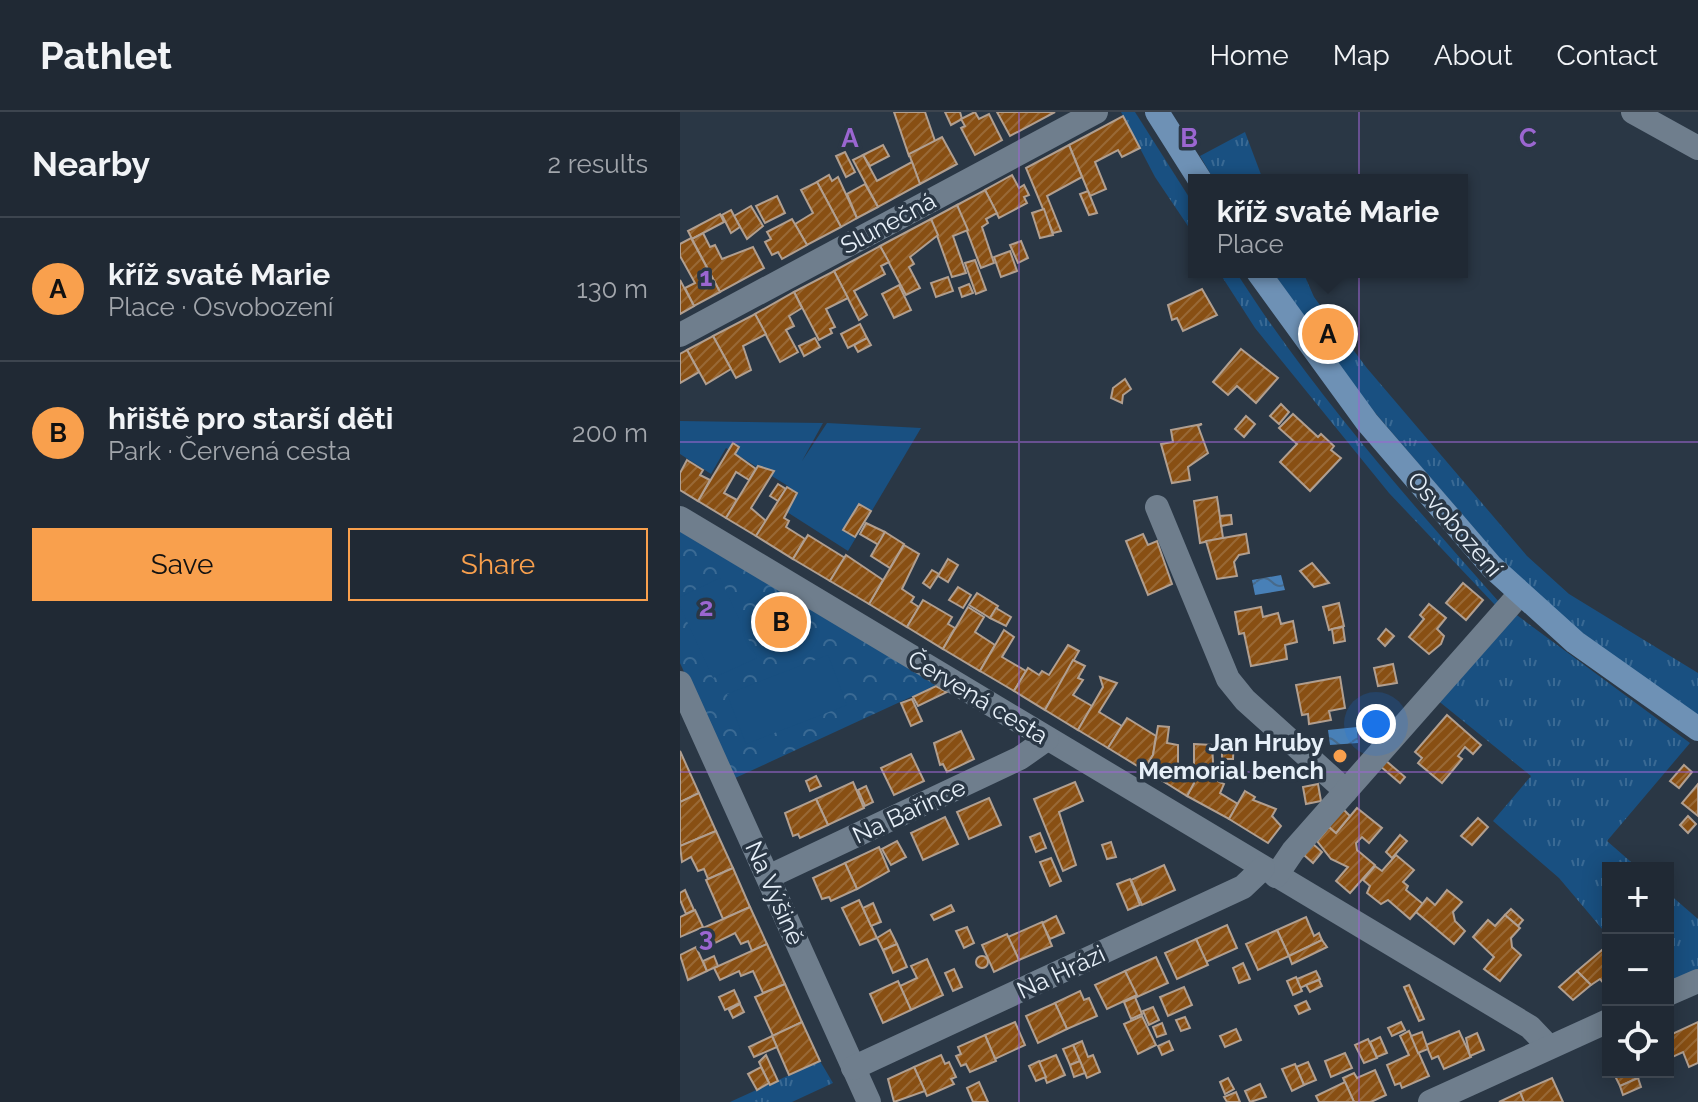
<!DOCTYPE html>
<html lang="en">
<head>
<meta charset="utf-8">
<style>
  :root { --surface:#202934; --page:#2d3540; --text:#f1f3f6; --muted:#a2a6ac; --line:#3d454f; --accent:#f9a04d }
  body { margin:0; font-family:Raleway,sans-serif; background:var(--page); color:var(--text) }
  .controls { position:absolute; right:24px; bottom:24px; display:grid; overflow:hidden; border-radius:0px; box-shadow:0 4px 20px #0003 }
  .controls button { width:72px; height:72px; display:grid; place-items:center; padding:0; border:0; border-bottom:2px solid var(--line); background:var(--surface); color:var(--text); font:40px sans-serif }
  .you { position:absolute; left:696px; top:612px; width:28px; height:28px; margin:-20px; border:6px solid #fff; border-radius:50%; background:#1a73e8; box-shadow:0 0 0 12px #1a73e833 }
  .badge { display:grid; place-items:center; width:52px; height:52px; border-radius:50%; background:var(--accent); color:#111; font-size:26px; font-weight:700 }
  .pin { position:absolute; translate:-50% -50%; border:4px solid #fff; box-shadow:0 2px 8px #0006 }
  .popup { position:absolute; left:508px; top:62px; width:280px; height:104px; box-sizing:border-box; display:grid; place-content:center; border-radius:0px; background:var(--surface); filter:drop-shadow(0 2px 6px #0005); font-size:26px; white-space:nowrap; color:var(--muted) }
  .popup b { font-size:30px; color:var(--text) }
  .popup::after { content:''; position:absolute; left:50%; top:100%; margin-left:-16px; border:16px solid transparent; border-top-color:var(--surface) }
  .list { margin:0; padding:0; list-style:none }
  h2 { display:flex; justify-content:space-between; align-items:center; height:104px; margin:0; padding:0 32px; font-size:34px }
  h2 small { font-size:26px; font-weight:400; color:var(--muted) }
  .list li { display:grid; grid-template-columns:52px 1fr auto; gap:24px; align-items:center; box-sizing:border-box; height:144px; padding:0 32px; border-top:2px solid var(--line) }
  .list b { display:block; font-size:30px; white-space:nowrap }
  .list p { margin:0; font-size:26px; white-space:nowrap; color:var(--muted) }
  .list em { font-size:26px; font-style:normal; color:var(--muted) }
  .actions { display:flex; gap:16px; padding:24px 32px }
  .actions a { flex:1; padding:18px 0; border:2px solid var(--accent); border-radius:0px; text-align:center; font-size:28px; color:var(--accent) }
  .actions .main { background:var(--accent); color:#111 }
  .icon { flex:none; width:44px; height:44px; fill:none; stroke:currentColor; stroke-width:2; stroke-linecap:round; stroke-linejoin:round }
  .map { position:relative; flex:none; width:1018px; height:990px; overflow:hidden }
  header { display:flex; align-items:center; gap:48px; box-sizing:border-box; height:112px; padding:0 40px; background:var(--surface); border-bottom:2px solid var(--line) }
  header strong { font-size:38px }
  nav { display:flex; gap:44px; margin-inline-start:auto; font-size:28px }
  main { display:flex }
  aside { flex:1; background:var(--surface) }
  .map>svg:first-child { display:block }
  .grass { fill:url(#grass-tufts) }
  .forest { fill:url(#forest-crowns) }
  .garden { fill:#195081 }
  .water { fill:url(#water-waves) }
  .building { fill:url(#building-hatch); stroke:#b19f90; stroke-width:2 }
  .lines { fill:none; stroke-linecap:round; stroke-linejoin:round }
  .minor { stroke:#6f7e8d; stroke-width:24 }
  .major { stroke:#6e91b5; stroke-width:24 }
  .grid { fill:none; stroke:#9b66d0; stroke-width:2; stroke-opacity:0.55 }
  .poi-dot { fill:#f9a04d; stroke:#2a3745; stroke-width:3 }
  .labels { text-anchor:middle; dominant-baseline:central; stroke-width:7; stroke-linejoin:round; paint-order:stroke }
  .street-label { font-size:24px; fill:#e6eff8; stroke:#2a3745 }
  .poi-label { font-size:24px; font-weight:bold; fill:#e6eff8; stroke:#2a3745; text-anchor:end }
  .grid-label { font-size:26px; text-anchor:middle; font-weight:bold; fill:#9b66d0; stroke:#2a3745; stroke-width:7; stroke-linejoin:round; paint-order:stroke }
</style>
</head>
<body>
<header>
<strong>Pathlet</strong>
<nav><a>Home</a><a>Map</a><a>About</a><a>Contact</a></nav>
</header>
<main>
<aside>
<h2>Nearby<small>2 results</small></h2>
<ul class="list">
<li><span class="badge">A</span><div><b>kříž svaté Marie</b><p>Place · Osvobození</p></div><em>130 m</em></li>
<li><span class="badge">B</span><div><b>hřiště pro starší děti</b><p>Park · Červená cesta</p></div><em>200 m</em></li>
</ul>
<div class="actions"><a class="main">Save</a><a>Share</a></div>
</aside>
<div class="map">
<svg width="1018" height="990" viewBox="0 0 1018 990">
  <defs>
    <pattern id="grass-tufts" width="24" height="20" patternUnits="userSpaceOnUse" patternTransform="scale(2)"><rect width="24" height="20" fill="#195081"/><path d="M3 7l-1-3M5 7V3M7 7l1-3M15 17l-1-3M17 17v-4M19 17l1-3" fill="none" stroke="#3a6a94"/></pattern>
    <pattern id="forest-crowns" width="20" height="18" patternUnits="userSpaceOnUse" patternTransform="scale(2)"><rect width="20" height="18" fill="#195081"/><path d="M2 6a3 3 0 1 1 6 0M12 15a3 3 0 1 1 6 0" fill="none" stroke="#3a6a94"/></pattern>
    <pattern id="water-waves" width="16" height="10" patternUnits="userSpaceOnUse" patternTransform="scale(2)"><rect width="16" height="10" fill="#4880b7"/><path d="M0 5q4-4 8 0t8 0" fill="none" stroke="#476a8b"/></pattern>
    <pattern id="building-hatch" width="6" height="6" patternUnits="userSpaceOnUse" patternTransform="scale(2)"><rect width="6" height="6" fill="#884f13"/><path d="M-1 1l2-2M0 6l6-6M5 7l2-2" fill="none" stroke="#996936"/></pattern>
  </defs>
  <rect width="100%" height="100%" fill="#2a3745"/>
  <!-- grass -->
  <g class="grass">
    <polygon points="441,0 455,0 514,93 514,123 475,65"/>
    <polygon points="565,20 583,68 534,68 520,44"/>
    <path d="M539 160H556C632 279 726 385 819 490L816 494 709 381 575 216Z"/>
    <polygon points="593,160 623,160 634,185 686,255 847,444 889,482 1018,561 1018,605 886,509 826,454 673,275"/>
    <polygon points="834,501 1010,631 927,729 958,756 928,756 928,824 879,766 813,709 851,664 756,587"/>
    <polygon points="988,781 1018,807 1018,857 988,871"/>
    <polygon points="140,949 153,971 112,990 50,990"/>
  </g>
  <!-- forest -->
  <polygon class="forest" points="0,414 259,572 53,667 0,551"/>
  <!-- garden -->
  <g class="garden">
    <polygon points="0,309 143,311 122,349 147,311 241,316 168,439 107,400 108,374 46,336 31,362 0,342"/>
    <polygon points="40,466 77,546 33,566 0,494 0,485"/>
    <polygon points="148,543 167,593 66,632 47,582"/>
  </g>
  <!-- water -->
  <g class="water">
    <polygon points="601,463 605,478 575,483 572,468"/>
    <polygon points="677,615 678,631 650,633 648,618"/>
  </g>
  <!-- building -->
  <g class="building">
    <polygon points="214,0 245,0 255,29 229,44"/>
    <polygon points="265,0 280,0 282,7 271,13"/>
    <polygon points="295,0 299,7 309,2 322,28 295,43 281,16 285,14 281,7"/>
    <polygon points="317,0 375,0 330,24"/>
    <polygon points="443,4 460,36 442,45 438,38 415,50 426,77 410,84 389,33"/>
    <polygon points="262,25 277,52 240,72 229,42"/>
    <polygon points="203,33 209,44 190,54 183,43"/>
    <polygon points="389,33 402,65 367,84 381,119 373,121 346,56"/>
    <polygon points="165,40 175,60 166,65 156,44"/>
    <polygon points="183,43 197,69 232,50 240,72 198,95 173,48"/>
    <polygon points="149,63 152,69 158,65 177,106 161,115 137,70"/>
    <polygon points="332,63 339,76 344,73 349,83 344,85 347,91 319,106 305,78"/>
    <polygon points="137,70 161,115 127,133 115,112 133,101 121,78"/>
    <polygon points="185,72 198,95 177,106 167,82"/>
    <polygon points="305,78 317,101 306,107 308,111 302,115 314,151 301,156 277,93"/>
    <polygon points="408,79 417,101 409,103 400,82"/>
    <polygon points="97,84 105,101 85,111 76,94"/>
    <polygon points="277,93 288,118 273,124 286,161 272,165 251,107"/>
    <polygon points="71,94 83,114 67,127 54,104"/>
    <polygon points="364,97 373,123 360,126 352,101"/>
    <polygon points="51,98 60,115 51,121 42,103"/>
    <polygon points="40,102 44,110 12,127 8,119"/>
    <polygon points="112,107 127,133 102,147 98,140 92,143 85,130 91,127 87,120"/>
    <polygon points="251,107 258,123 230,145 234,152 229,155 240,176 226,183 200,134"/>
    <polygon points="23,121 30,135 35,133 42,147 73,135 84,156 40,180 12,127"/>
    <polygon points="11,126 40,180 14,194 5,176 15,171 0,144 0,132"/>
    <polygon points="341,129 348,146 338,151 330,133"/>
    <polygon points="200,134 209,150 201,154 205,162 174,179 187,203 179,208 154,159"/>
    <polygon points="330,139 337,159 321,165 314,145"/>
    <polygon points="295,148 306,178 296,182 285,151"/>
    <polygon points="154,159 168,186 146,197 155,215 150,217 152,221 139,228 114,180"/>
    <polygon points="268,165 273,179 256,185 251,171"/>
    <polygon points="0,168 14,194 0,202"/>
    <polygon points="289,172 293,181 282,185 279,176"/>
    <polygon points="219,173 231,198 214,206 202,182"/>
    <polygon points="522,177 537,203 503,219 497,206 492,208 488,193"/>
    <polygon points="114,180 122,196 109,204 114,214 106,218 118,240 100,250 75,202"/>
    <polygon points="75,202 86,222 63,234 71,258 56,266 33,224"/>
    <polygon points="180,212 187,226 168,236 161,222"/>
    <polygon points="33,224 51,257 26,272 7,238"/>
    <polygon points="135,226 140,235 124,244 119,234"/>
    <polygon points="187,226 191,233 178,240 174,233"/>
    <polygon points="561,237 598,266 576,291 557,274 548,283 533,270"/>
    <polygon points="7,238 19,260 0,271 0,242"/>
    <polygon points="445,267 451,277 443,283 442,291 431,286 433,276"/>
    <polygon points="601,292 609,300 599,312 590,304"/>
    <polygon points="613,302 638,325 641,322 654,334 651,338 661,346 630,379 600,350 617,332 599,316"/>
    <polygon points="566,304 575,312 564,325 555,317"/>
    <polygon points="522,312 518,314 528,341 508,355 510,368 492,371 481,332 493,330 491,318"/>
    <polygon points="53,331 59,335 55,342 76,357 69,368 56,360 44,381 57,388 46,406 18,389"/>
    <polygon points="7,348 23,358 20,363 30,368 18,389 0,378 0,361"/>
    <polygon points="78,354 94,359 71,396 86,409 76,424 46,406"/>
    <polygon points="98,372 106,377 98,389 90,384"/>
    <polygon points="107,375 117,381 104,406 109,409 106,415 125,427 113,447 76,424"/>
    <polygon points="537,385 543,426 520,431 514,389"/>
    <polygon points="179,392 191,399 175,425 163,418"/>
    <polygon points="551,403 552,412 541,414 540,404"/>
    <polygon points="186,411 205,420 199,433 180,422"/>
    <polygon points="205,420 224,432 210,456 191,444"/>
    <polygon points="463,422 468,433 477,429 492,472 468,483 446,429"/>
    <polygon points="566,422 569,441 559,443 554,450 557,464 537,467 526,429"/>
    <polygon points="128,423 165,446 150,469 113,447"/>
    <polygon points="224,433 239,442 222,477 234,485 231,490 239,495 227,515 189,492"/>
    <polygon points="166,443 203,468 189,492 150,469"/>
    <polygon points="268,447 278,453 268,470 258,464"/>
    <polygon points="632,451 649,471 634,475 620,459"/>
    <polygon points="252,458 259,462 250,476 243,471"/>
    <polygon points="783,471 803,488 786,508 766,491"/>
    <polygon points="278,475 291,483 283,496 269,488"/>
    <polygon points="297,481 318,494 310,506 289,493"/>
    <polygon points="243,488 272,505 268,512 275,516 263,537 227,515"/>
    <polygon points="659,491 664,514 649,518 643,495"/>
    <polygon points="749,492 766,506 757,517 764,524 761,532 749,542 729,525 744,507 740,503"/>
    <polygon points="288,495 304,505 295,520 315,533 300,559 263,537"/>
    <polygon points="581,495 583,505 598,501 601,512 613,509 617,530 605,533 607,547 571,554 564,521 559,522 555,500"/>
    <polygon points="316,496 331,505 326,514 310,506"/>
    <polygon points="663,515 665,529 654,531 652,517"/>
    <polygon points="706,517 714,524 705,534 698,527"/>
    <polygon points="324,518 334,525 322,545 346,559 334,579 300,559"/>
    <polygon points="388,533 399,539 365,598 334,579 348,556 359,563 362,559 369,563"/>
    <polygon points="393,548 405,554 398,566 403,568 393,583 412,594 398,618 365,598"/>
    <polygon points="713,552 717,571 698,574 694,556"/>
    <polygon points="420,565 437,571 419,600 442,614 428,636 398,618 423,575"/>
    <polygon points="660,565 665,596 649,599 651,608 629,612 628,602 622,603 616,573"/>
    <polygon points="256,574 267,580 238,594 233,585"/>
    <polygon points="232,587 242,609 231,614 221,591"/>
    <polygon points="699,597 709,607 697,620 687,610"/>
    <polygon points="767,603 801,633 793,642 785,635 778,644 782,647 762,671 738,651 742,646 735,640"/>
    <polygon points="447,606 476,624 473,643 464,658 428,636"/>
    <polygon points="478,614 489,615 487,631 498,633 498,652 486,671 464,658 473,643"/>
    <polygon points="281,619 294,647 267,660 263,652 260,653 254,631"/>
    <polygon points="538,626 554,626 553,647 542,647 542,635 537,635"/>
    <polygon points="514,632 532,633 534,667 544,672 540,681 558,692 549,707 507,684 514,671"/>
    <polygon points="0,639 19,681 0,690"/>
    <polygon points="231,642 244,669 214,683 201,656"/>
    <polygon points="705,648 725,665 720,671 700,654"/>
    <polygon points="498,652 514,660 514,671 507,684 486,671"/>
    <polygon points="1004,653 1012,660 999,676 990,669"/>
    <polygon points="136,664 141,674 130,679 126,669"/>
    <polygon points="173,670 184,696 148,713 136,687"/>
    <polygon points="395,670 403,689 379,700 396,753 383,759 354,687"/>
    <polygon points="638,672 641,689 626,692 623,675"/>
    <polygon points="1018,672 1018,704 1002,691"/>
    <polygon points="186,674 193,690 185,694 178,678"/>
    <polygon points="565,679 575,685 573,688 596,697 592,704 601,714 588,731 549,707"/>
    <polygon points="19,681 36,719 0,734 0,690"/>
    <polygon points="309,686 321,713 289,727 277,700"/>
    <polygon points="136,687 148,713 120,726 118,722 113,724 105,701"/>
    <polygon points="677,696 702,716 689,731 682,725 676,731 677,738 695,753 670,781 656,769 668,755 651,747 637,729 649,715 656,721"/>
    <polygon points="663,697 670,704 656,721 648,714"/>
    <polygon points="1008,704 1016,712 1008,721 1000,713"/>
    <polygon points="265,705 278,732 243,748 231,721"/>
    <polygon points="798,706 808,715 792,733 781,724"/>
    <polygon points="36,719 53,756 28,767 24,757 18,759 11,745 2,750 0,734"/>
    <polygon points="360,721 366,736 356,740 350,725"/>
    <polygon points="720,723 727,729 712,746 706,740"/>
    <polygon points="217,729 226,745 211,753 202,737"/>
    <polygon points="431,730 436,745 427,747 422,733"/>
    <polygon points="632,731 642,740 633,751 624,743"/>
    <polygon points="199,735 209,759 177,777 165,751"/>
    <polygon points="716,743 734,758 723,770 728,774 726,778 743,792 730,807 708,788 701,792 687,781 690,774 683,768 695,754 702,759"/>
    <polygon points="371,746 381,769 370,774 360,750"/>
    <polygon points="165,751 177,777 151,789 149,785 142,787 133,766"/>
    <polygon points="484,753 495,778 462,793 451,768"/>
    <polygon points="53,756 70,795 43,807 26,768"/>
    <polygon points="450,767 460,793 448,798 437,772"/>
    <polygon points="5,778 14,798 6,802 0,788 0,781"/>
    <polygon points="767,778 782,790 773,800 775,809 785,819 774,832 736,800 747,786 755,793"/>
    <polygon points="179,788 197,826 180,833 162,796"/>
    <polygon points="193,791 201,810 191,814 183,796"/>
    <polygon points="271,793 274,799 254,808 251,803"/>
    <polygon points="70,795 87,832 72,839 68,829 61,832 55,821 31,833 23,816"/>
    <polygon points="831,797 843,808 838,814 825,803"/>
    <polygon points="15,798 23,815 0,825 0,805"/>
    <polygon points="825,803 840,816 831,826 832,835 841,843 820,869 804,857 814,845 793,825 808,808 815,814"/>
    <polygon points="376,804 384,821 370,827 362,811"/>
    <polygon points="626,805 634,824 639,821 642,828 609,844 597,818"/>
    <polygon points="362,810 372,834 339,848 328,825"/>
    <polygon points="547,813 557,836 526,850 516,827"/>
    <polygon points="287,815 294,831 284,836 276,819"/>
    <polygon points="210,818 217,832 203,838 197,826"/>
    <polygon points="597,818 609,844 578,858 566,832"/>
    <polygon points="327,822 339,848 314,860 302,833"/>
    <polygon points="516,827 528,853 497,867 485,841"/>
    <polygon points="642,828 647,835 612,852 609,844"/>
    <polygon points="87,832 105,872 83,881 73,859 61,864 59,859 40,868 34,856"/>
    <polygon points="217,832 227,855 213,861 203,838"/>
    <polygon points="928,833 928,876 920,867 911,873 897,859"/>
    <polygon points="16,835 27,859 8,868 0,843"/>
    <polygon points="34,844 38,854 27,859 23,849"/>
    <circle cx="302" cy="850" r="6"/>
    <polygon points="476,845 488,871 457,885 445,859"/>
    <polygon points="247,847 263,883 231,898 220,874 237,866 231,854"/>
    <polygon points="563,851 570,867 559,871 553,856"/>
    <polygon points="274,857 282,875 273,879 265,861"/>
    <polygon points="445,859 457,883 427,897 415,873"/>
    <polygon points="636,859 640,867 620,876 617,867"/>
    <polygon points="897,859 911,873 893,888 879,875"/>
    <polygon points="616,865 622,879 613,883 607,869"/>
    <polygon points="639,868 642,874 630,880 626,873"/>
    <polygon points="218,869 231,898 203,911 190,882"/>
    <polygon points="105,872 122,910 93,924 75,885"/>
    <polygon points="729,873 744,907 739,909 724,875"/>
    <polygon points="504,875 512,893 488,904 480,885"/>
    <polygon points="54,878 60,891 45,898 39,885"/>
    <polygon points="400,879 404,888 409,886 417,904 387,917 375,891"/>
    <polygon points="455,885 462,902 451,907 444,890"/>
    <polygon points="626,889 630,897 619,902 615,894"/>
    <polygon points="375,891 387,917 358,931 346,904"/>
    <polygon points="60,892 64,900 53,906 49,898"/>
    <polygon points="473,895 479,908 469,913 463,899"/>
    <polygon points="462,904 476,933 458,942 444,912"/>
    <polygon points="505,905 510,916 501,919 496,908"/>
    <polygon points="122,910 140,949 109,963 92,924"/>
    <polygon points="335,910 345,933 315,947 305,923"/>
    <polygon points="721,910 725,918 712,924 708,916"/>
    <polygon points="1018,910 1018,951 1009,955 1003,940 988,947 988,924"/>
    <polygon points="482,911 486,922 477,925 473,915"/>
    <polygon points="556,917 561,928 545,935 540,924"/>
    <polygon points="729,919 749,964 722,976 720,971 715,973 707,953 729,943 720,924"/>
    <polygon points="779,919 791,945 764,957 758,944 752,947 746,933"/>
    <polygon points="742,920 748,937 738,941 731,924"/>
    <polygon points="797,921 804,938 790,944 786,926"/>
    <polygon points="305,923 316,949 290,960 286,952 281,954 276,944 281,942 278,935"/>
    <polygon points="92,924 97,935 74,945 69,935"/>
    <polygon points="700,925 707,941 697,945 690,930"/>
    <polygon points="688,927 697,946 684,951 675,933"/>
    <polygon points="402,929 408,945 413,943 420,960 407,966 393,933"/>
    <polygon points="489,929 493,938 482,943 478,934"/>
    <polygon points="393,933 400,949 390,953 383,937"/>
    <polygon points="665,941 672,956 651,965 645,949"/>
    <polygon points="86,943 98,969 90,973 79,950"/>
    <polygon points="261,943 265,952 269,950 276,965 271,967 274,972 247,984 234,955"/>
    <polygon points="376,943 385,963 367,971 359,950"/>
    <polygon points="359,949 366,965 356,969 349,954"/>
    <polygon points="400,949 405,961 394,965 390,953"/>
    <polygon points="628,950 636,968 624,973 616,955"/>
    <polygon points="615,952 624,973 612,979 602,957"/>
    <polygon points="81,955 89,971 77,978 68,962"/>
    <polygon points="234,955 245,979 214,990 208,967"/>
    <polygon points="695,958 706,983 691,990 674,990 663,966 674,961 677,966"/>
    <polygon points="933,960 968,960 969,961 940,974"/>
    <polygon points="548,966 554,977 545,982 540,970"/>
    <polygon points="872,966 883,990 844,990 840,980"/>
    <polygon points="958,966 961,975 943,983 940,974"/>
    <polygon points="299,970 308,990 293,990 287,976"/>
    <polygon points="665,970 674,990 639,990 636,984"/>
    <polygon points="580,972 586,985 570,990 565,979"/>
    <polygon points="556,980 560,990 547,990 544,985"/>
    <polygon points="840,980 844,990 819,990"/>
  </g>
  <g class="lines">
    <!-- minor -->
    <g class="minor">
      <polyline points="953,0 1018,36"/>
      <polyline points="0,223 416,0"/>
      <polyline points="477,395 548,567 565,588 666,679"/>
      <polyline points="0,406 850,915 869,935"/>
      <polyline points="0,571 189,990"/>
      <polyline points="596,764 613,739 839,483"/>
      <polyline points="88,765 340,646 367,627"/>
      <polyline points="988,882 1018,869"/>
      <polyline points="173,956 563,775 583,756"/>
      <polyline points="750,990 928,909"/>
    </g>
    <!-- major -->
    <g class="major">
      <polyline points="477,0 520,68"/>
      <polyline points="578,160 687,310 812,455 895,530 1018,617"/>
    </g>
  </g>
  <!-- grid -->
  <path class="grid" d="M339 0V990M679 0V990M0 330H1018M0 660H1018"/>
  <!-- markers -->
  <circle class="poi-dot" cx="660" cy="644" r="8"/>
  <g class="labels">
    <!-- street labels -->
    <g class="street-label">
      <text transform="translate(208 111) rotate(-28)">Slunečná</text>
      <text transform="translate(775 412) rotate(49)">Osvobození</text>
      <text transform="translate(298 585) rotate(31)">Červená cesta</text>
      <text transform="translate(229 699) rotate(-25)">Na Bařince</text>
      <text transform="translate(95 781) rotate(66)">Na Výšině</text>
      <text transform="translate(381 860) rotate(-25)">Na Hrázi</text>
    </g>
    <!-- poi labels -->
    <g class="poi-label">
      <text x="644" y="630">Jan Hruby<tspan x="644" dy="28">Memorial bench</tspan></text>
    </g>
  </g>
  <g class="grid-label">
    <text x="170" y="35">A</text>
    <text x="509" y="35">B</text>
    <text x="848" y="35">C</text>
    <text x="26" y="174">1</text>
    <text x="26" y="504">2</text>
    <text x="26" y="834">3</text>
  </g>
</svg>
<div class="controls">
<button>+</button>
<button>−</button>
<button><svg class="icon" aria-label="locate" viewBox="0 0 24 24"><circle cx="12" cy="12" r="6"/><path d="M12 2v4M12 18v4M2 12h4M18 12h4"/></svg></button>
</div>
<div class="you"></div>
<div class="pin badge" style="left:648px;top:222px">A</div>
<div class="popup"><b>kříž svaté Marie</b>Place</div>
<div class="pin badge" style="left:101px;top:510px">B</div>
</div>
</main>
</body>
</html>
